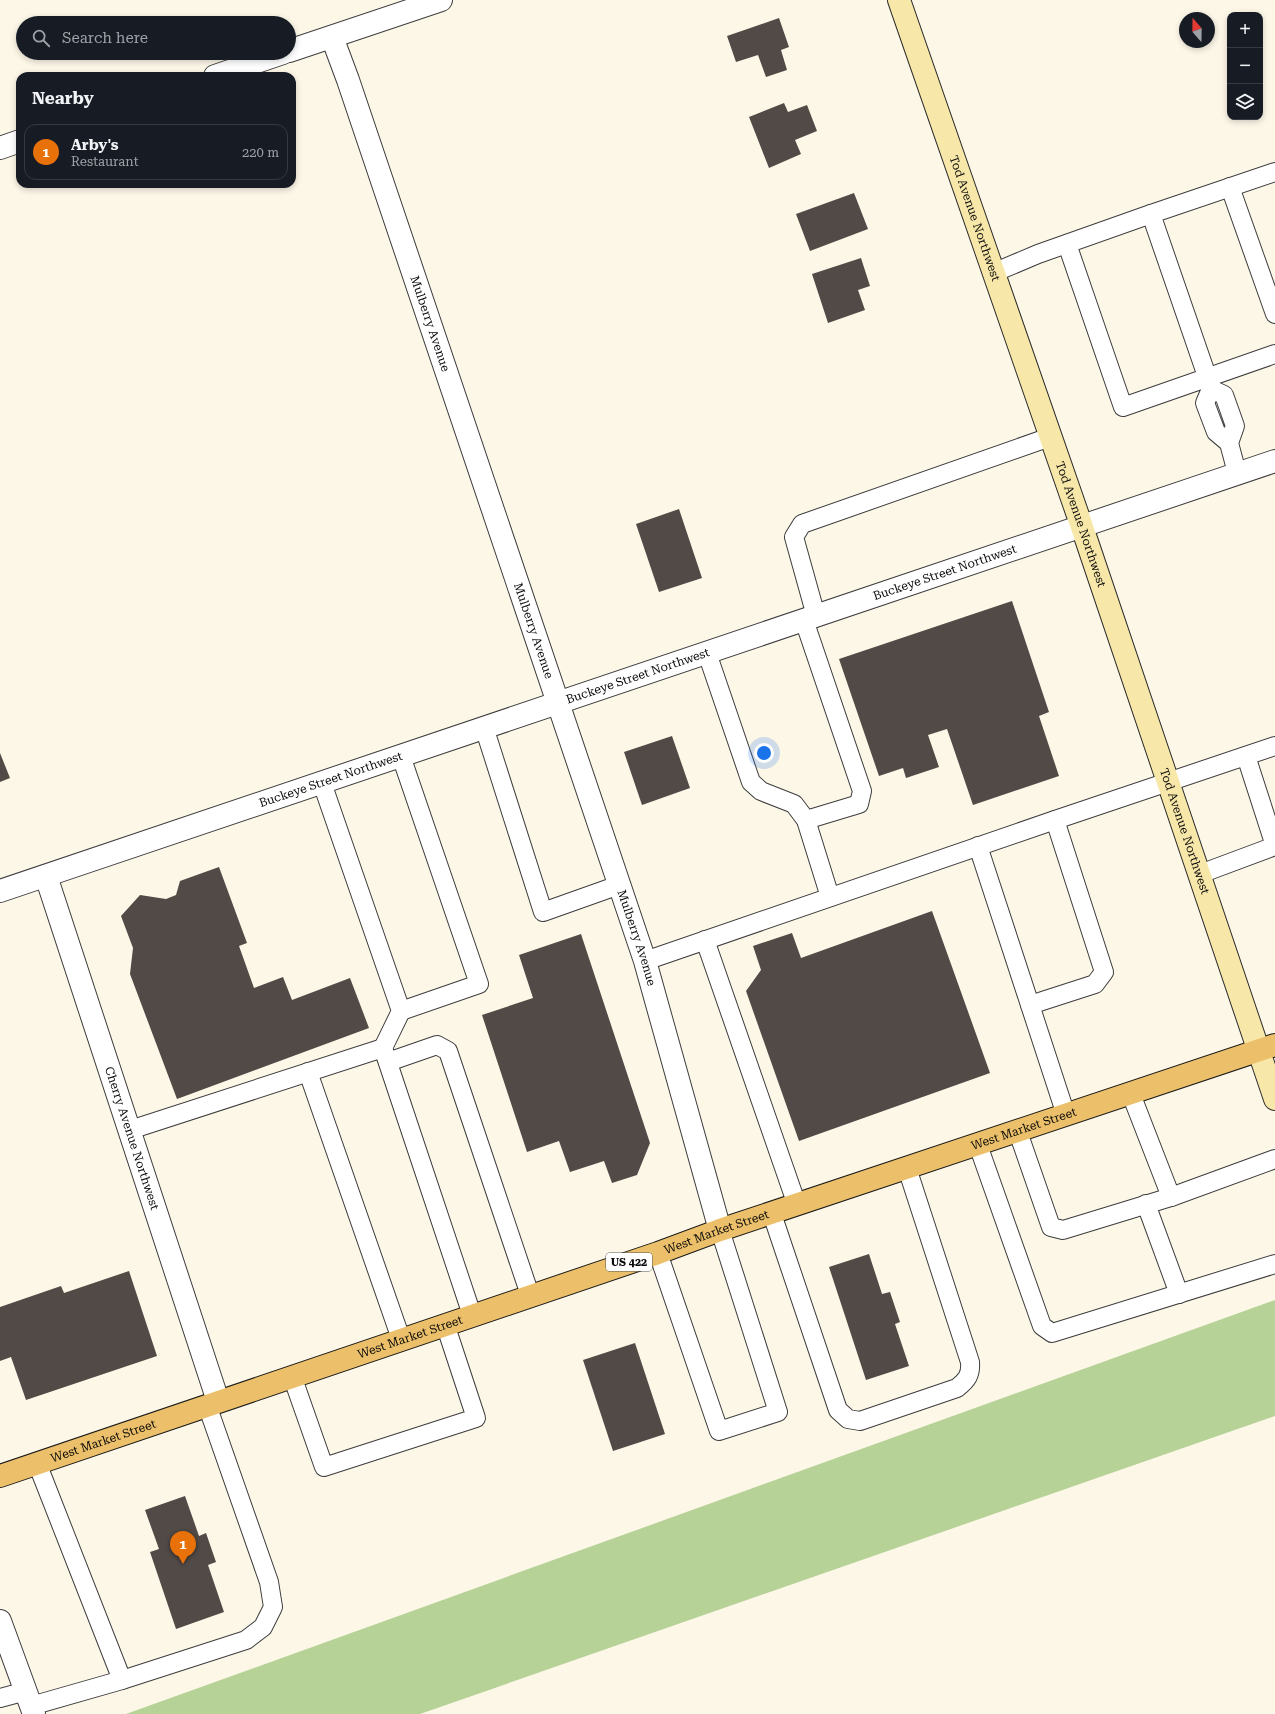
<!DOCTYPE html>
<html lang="en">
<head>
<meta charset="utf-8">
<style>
  :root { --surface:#171b24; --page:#242831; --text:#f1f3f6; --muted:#9ea1a6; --line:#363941; --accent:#d29ba5 }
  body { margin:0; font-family:"Roboto Serif",serif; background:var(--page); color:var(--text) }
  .controls { position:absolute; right:12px; top:12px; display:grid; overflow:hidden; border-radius:8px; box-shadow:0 2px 6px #0003 }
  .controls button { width:36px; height:36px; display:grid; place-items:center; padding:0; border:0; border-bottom:1px solid var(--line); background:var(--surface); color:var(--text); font:20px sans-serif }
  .compass { position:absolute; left:1179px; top:12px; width:36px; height:36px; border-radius:50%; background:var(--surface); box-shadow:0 2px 6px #0003; rotate:340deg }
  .you { position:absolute; left:764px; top:753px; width:14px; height:14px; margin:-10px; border:3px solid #fff; border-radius:50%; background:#1a73e8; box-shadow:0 0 0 6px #1a73e833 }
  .badge { display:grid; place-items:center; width:26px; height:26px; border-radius:50%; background:var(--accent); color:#fff; font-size:13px; font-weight:700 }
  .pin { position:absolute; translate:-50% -33px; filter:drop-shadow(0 1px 2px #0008) }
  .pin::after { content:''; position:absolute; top:21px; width:14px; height:12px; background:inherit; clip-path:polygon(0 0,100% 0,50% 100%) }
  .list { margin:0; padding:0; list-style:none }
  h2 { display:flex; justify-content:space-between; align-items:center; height:52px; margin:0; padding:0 16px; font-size:17px }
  h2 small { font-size:13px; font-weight:400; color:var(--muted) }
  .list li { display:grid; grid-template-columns:26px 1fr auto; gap:12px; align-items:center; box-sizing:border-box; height:56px; margin:0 8px 8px; padding:0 8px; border:1px solid var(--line); border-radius:12px }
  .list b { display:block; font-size:15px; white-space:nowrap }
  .list p { margin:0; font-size:13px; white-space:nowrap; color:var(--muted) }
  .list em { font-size:13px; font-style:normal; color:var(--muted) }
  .icon { flex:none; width:22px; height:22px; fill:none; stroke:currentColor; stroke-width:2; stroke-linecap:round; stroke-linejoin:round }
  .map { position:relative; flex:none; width:1275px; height:1714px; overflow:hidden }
  .search { position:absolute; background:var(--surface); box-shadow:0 2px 6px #0003; left:16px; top:16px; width:280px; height:44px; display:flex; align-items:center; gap:10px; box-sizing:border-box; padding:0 14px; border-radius:22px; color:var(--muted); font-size:15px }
  .panel { position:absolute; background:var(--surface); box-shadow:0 2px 6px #0003; left:16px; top:72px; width:280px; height:116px; border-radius:12px }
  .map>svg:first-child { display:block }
  .forest { fill:#b7d297 }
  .building { fill:#514a47 }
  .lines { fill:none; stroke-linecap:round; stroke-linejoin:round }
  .lane-casing { stroke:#3d3d3d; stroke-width:20 }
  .street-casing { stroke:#3d3d3d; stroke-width:24 }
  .secondary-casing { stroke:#2c2c2c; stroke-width:24 }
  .primary-casing { stroke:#1b1b1b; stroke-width:24 }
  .lane { stroke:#fff; stroke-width:18 }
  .street { stroke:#fff; stroke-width:22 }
  .secondary { stroke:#f7e7a9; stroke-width:22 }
  .primary { stroke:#ecc06a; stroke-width:22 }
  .labels { text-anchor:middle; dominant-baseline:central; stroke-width:4; stroke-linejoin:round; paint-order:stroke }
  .shield { fill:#fff; stroke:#545454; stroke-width:1 }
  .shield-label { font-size:11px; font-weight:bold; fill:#0a0a0a }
  .street-label { font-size:12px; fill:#0a0a0a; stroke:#fff }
</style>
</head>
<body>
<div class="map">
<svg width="1275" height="1714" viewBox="0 0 1275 1714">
  <rect width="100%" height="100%" fill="#fdf7e8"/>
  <!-- forest -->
  <polygon class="forest" points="1275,1300 1275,1416 420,1714 126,1714"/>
  <!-- building -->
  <g class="building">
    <polygon points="779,18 789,47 781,50 787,70 766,77 758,55 736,62 727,36"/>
    <polygon points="784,103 788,112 807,105 817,131 795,140 801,154 769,168 749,117"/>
    <polygon points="854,193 868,229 810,251 796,214"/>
    <polygon points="861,258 870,286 858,290 865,310 828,323 812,274"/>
    <polygon points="679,509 702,578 659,592 636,524"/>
    <polygon points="1012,601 1049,712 1039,716 1059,776 973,805 947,729 928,735 939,767 906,778 903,768 879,776 839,659"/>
    <polygon points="672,736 690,788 642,805 624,752"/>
    <polygon points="0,753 10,778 0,782"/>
    <polygon points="219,867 247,943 239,946 254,988 283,977 292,1000 350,978 369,1028 177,1099 130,974 133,948 121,916 140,895 166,899 176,895 180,881"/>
    <polygon points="932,911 990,1073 799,1141 746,991 761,970 753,946 792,933 801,958"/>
    <polygon points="581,934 650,1143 637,1175 612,1183 604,1161 570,1172 559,1141 527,1152 482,1015 533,998 519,955"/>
    <polygon points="869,1254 882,1294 890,1292 900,1322 895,1324 909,1366 866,1380 829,1267"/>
    <polygon points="129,1271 157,1356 26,1400 11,1357 0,1361 0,1307 61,1286 64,1293"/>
    <polygon points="635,1343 665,1434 613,1451 583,1360"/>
    <polygon points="185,1496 199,1536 206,1533 216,1562 208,1565 224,1612 176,1629 150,1552 159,1549 145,1510"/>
  </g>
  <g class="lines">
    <defs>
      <g id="lane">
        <polyline points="1230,187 1275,314"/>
        <polyline points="1067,244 1123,407 1275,354"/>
        <polyline points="993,273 1038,254 1151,214"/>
        <polyline points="1211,388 1151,214 1275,172"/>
        <polyline points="1229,443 1235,426 1224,395 1211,389 1205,403 1216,432 1229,443 1237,473"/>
        <polyline points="816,616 794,537 802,524 1050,437"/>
        <polyline points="804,620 862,791 859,804 806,820"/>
        <polyline points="707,653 751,782 761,791 794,804 806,820 830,897"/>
        <polyline points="484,727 543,912 619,885"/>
        <polyline points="322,783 401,1011 383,1048"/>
        <polyline points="978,846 1066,1115"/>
        <polyline points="1200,874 1275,846 1246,756"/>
        <polyline points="705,940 797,1205"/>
        <polyline points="645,961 1055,820 1275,746"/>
        <polyline points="1030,1005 1095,984 1104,972 1055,820"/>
        <polyline points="401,1011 479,984 401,756"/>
        <polyline points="388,1062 437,1045 448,1051 530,1295"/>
        <polyline points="308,1072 401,1339"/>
        <polyline points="1131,1094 1171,1197"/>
        <polyline points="130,1130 383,1048 472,1315"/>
        <polyline points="1018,1132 1051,1227 1063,1230 1171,1197 1275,1159"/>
        <polyline points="978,1145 1042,1326 1052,1333 1275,1264"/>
        <polyline points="1146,1204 1179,1294"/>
        <path d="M772 1214 838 1410 848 1419 860 1421 957 1388C967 1380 971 1375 970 1362L907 1168"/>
        <polyline points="658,1253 719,1431 778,1412 720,1230"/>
        <polyline points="292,1376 324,1467 476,1418 445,1324"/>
        <polyline points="37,1463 122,1680 246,1640 263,1627 273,1607 269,1582 207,1405"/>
        <polyline points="0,1698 26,1691"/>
        <polyline points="31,1706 122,1680"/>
      </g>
      <g id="street">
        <path id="s1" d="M332 37 348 80 645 961 720 1230"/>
        <polyline points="289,51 441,0"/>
        <polyline points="215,76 283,53"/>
        <polyline points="0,148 20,141"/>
        <path id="s2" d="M46 876 218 1401"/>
        <path id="s3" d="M0 891 1275 461"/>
        <polyline points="0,1621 34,1714"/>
      </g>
      <g id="secondary">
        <path id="s4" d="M899 0 1082 527 1275 1099"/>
      </g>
      <g id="primary">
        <path id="s5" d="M0 1476 658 1253 720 1230 1275 1045"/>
      </g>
    </defs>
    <!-- lane casing -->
    <use href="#lane" class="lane-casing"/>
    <!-- street casing -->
    <use href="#street" class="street-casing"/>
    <!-- secondary casing -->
    <use href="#secondary" class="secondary-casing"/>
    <!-- primary casing -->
    <use href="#primary" class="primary-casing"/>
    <!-- lane -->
    <use href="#lane" class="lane"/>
    <!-- street -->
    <use href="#street" class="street"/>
    <!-- secondary -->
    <use href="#secondary" class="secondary"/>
    <!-- primary -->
    <use href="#primary" class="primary"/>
  </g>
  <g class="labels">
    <!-- shield labels -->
    <rect class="shield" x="606" y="1253" width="46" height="18" rx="3"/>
    <g class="shield-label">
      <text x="629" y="1262">US 422</text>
    </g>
    <!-- street labels -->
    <g class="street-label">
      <text stroke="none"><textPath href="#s4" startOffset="231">Tod Avenue Northwest</textPath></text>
      <text stroke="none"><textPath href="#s1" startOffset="303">Mulberry Avenue</textPath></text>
      <text stroke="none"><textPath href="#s4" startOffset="555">Tod Avenue Northwest</textPath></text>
      <text stroke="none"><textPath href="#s3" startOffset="997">Buckeye Street Northwest</textPath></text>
      <text stroke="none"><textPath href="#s1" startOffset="627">Mulberry Avenue</textPath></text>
      <text stroke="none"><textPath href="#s3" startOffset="673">Buckeye Street Northwest</textPath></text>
      <text stroke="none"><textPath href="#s3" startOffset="349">Buckeye Street Northwest</textPath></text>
      <text stroke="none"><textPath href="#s4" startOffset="879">Tod Avenue Northwest</textPath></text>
      <text stroke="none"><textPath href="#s1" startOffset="951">Mulberry Avenue</textPath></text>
      <text stroke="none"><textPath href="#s5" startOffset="1081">West Market Street</textPath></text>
      <text stroke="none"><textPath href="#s2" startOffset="276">Cherry Avenue Northwest</textPath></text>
      <text stroke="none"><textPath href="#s5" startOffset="757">West Market Street</textPath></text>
      <text stroke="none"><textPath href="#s5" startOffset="433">West Market Street</textPath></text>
      <text stroke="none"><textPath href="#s5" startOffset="109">West Market Street</textPath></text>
    </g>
  </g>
</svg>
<div class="controls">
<button>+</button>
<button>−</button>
<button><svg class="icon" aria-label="layers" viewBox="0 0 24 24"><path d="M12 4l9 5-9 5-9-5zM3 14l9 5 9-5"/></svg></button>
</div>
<svg class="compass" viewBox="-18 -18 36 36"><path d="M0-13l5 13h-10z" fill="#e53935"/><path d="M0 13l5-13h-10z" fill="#9ea1a6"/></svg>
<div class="you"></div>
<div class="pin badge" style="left:183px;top:1564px;background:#e8710a">1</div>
<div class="search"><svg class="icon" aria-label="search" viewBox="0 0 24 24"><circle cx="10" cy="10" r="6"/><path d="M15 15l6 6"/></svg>Search here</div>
<section class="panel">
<h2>Nearby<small></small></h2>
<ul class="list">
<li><span class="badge" style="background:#e8710a">1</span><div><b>Arby's</b><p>Restaurant</p></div><em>220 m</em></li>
</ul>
</section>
</div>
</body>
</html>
